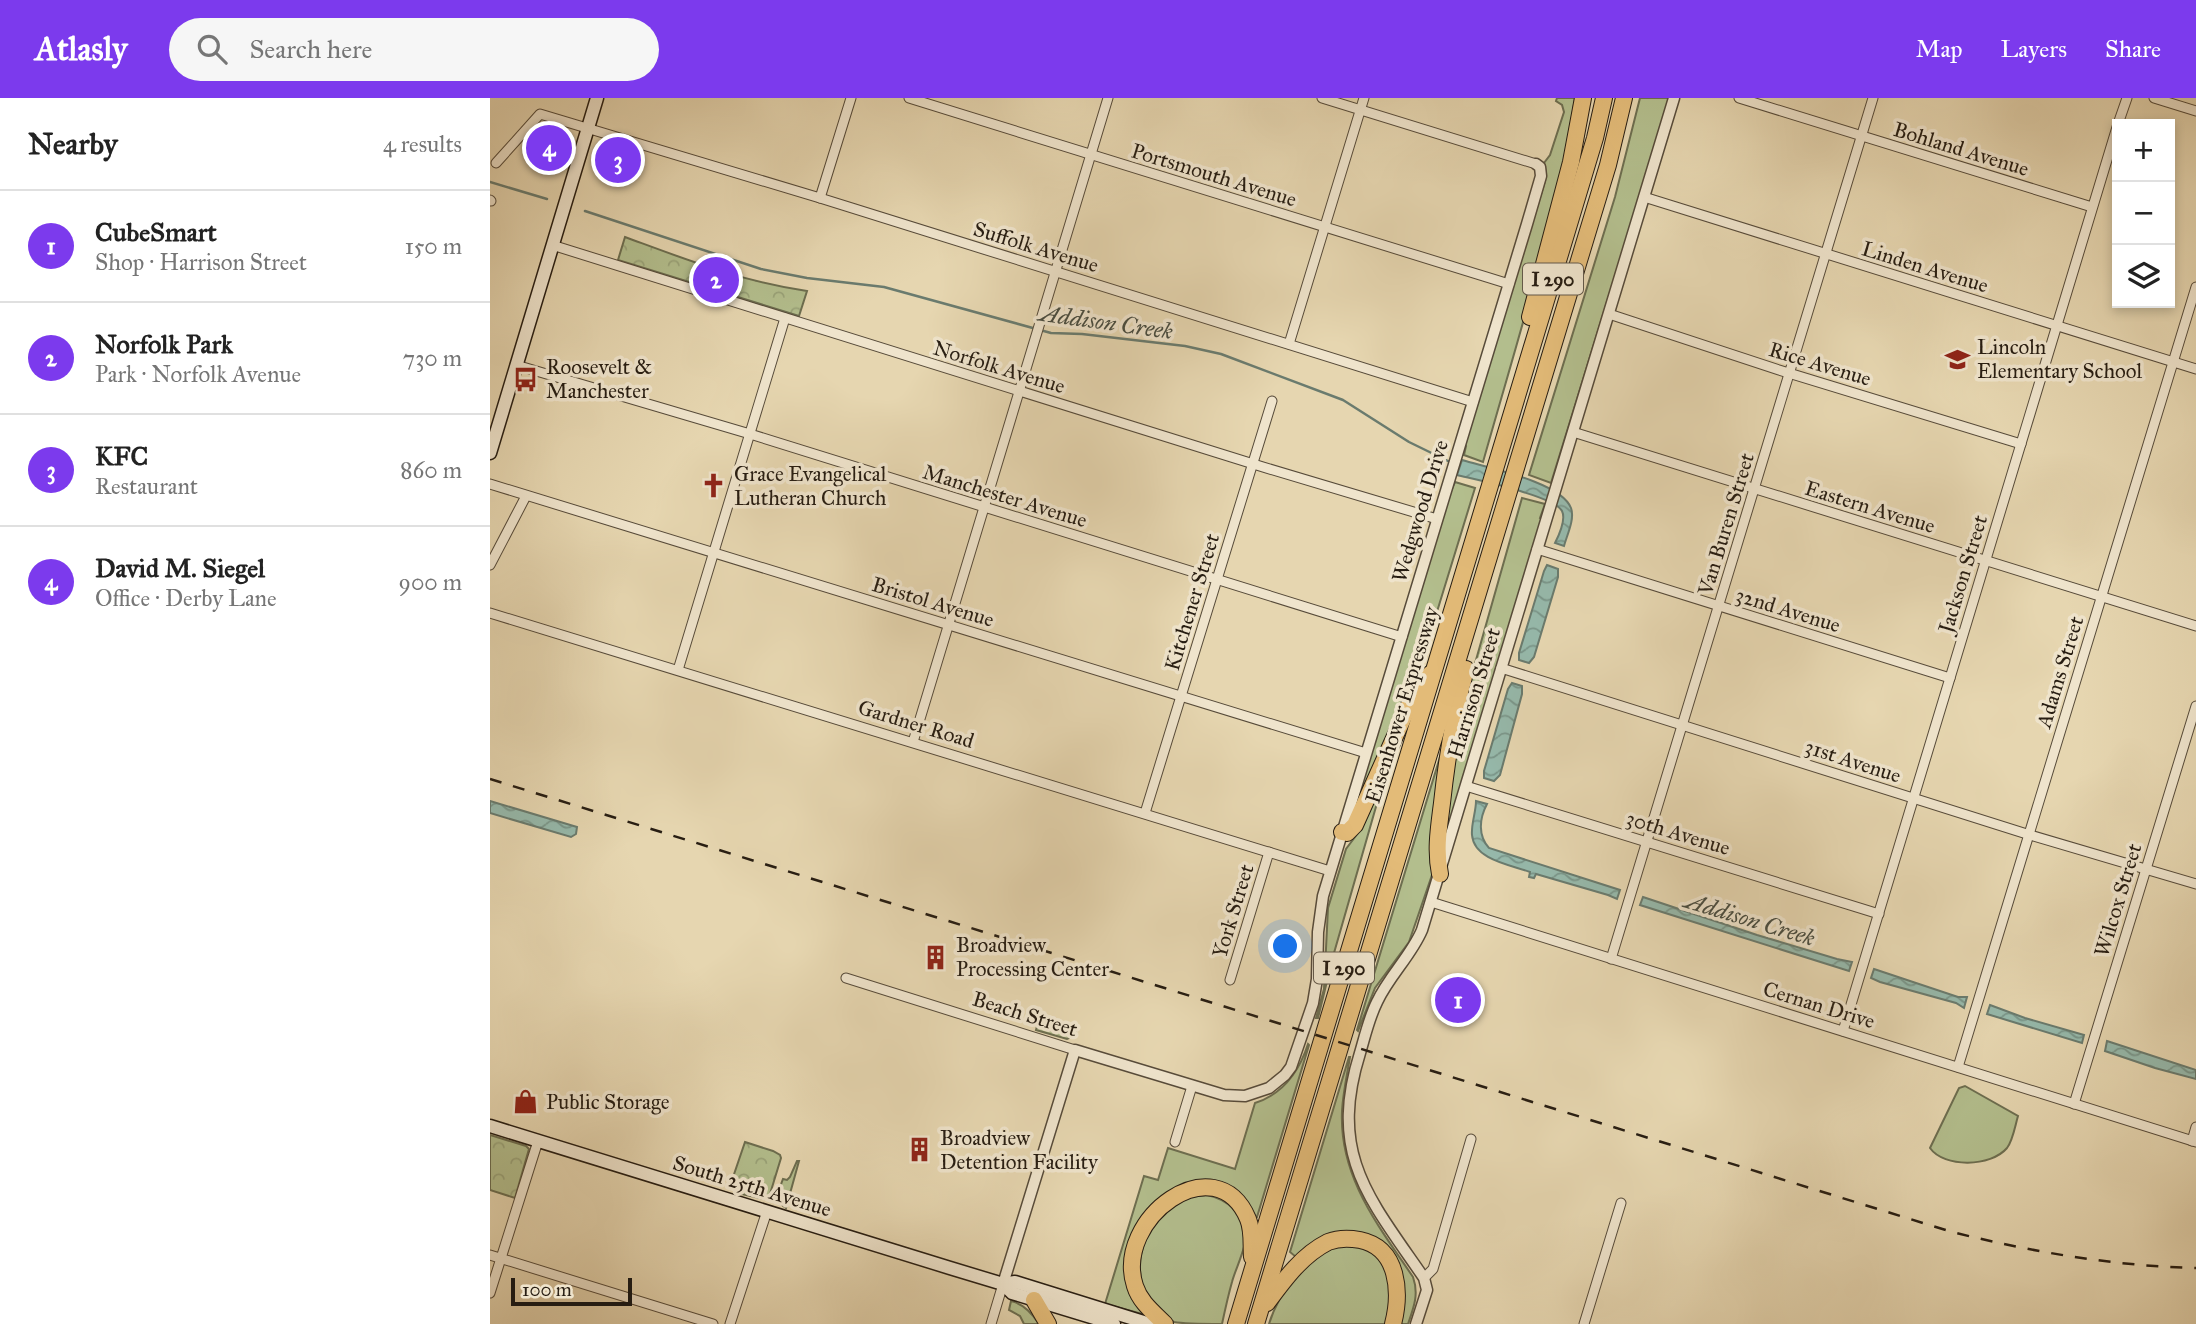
<!DOCTYPE html>
<html lang="en">
<head>
<meta charset="utf-8">
<style>
  :root { --surface:#fff; --page:#f6f6f6; --text:#222; --muted:#767676; --line:#e0e0e0; --accent:#7c3aed }
  body { margin:0; font-family:"IM FELL Great Primer",serif; background:var(--page); color:var(--text) }
  .controls { position:absolute; right:21px; top:21px; display:grid; overflow:hidden; border-radius:0px; box-shadow:0 4px 10px #0003 }
  .controls button { width:63px; height:63px; display:grid; place-items:center; padding:0; border:0; border-bottom:2px solid var(--line); background:var(--surface); color:var(--text); font:35px sans-serif }
  .scale { position:absolute; left:21px; bottom:18px; width:121px; box-sizing:border-box; padding-left:7px; border:4px solid #271d12; border-top:0; font-size:19px; line-height:24px; white-space:nowrap; color:#271d12; -webkit-text-stroke:5px #efe4cc; paint-order:stroke }
  .you { position:absolute; left:796px; top:849px; width:24px; height:24px; margin:-18px; border:5px solid #fff; border-radius:50%; background:#1a73e8; box-shadow:0 0 0 10px #1a73e833 }
  .badge { display:grid; place-items:center; width:46px; height:46px; border-radius:50%; background:var(--accent); color:#fff; font-size:23px; font-weight:700 }
  .pin { position:absolute; translate:-50% -50%; border:4px solid #fff; box-shadow:0 2px 7px #0006 }
  .list { margin:0; padding:0; list-style:none }
  h2 { display:flex; justify-content:space-between; align-items:center; height:91px; margin:0; padding:0 28px; font-size:30px }
  h2 small { font-size:23px; font-weight:400; color:var(--muted) }
  .list li { display:grid; grid-template-columns:46px 1fr auto; gap:21px; align-items:center; box-sizing:border-box; height:112px; padding:0 28px; border-top:2px solid var(--line) }
  .list b { display:block; font-size:26px; white-space:nowrap }
  .list p { margin:0; font-size:23px; white-space:nowrap; color:var(--muted) }
  .list em { font-size:23px; font-style:normal; color:var(--muted) }
  .icon { flex:none; width:38px; height:38px; fill:none; stroke:currentColor; stroke-width:2; stroke-linecap:round; stroke-linejoin:round }
  .map { position:relative; flex:none; width:1706px; height:1226px; overflow:hidden }
  header { display:flex; align-items:center; gap:42px; box-sizing:border-box; height:98px; padding:0 35px; background:var(--accent); color:#fff }
  header strong { font-size:33px }
  nav { display:flex; gap:38px; margin-inline-start:auto; font-size:24px }
  .search { width:490px; height:63px; background:var(--page); display:flex; align-items:center; gap:18px; box-sizing:border-box; padding:0 24px; border-radius:38px; color:var(--muted); font-size:26px }
  main { display:flex }
  aside { flex:1; background:var(--surface) }
  .map>svg:first-child { display:block }
  .grass { fill:#b3be8d; stroke:#6d6e50; stroke-width:2 }
  .forest { fill:url(#forest-crowns); stroke:#6d6e50; stroke-width:2 }
  .water { fill:url(#water-waves); stroke:#6a7b6e; stroke-width:2 }
  .lines { fill:none; stroke-linecap:round; stroke-linejoin:round }
  .stream { stroke:#6a7b6e; stroke-width:2.5 }
  .minor-casing { stroke:#574b3a; stroke-width:11 }
  .tertiary-casing { stroke:#574b3a; stroke-width:13 }
  .secondary-casing { stroke:#271d12; stroke-width:15 }
  .motorway-casing { stroke:#271d12; stroke-width:18 }
  .minor { stroke:#efe4cc; stroke-width:9 }
  .tertiary { stroke:#efe4cc; stroke-width:10 }
  .secondary { stroke:#efe4cc; stroke-width:12 }
  .motorway { stroke:#e3bb78; stroke-width:16 }
  .rail { stroke:#271d12; stroke-width:2.5; stroke-dasharray:12 12; stroke-linecap:butt }
  .labels { text-anchor:middle; dominant-baseline:central; stroke-width:7; stroke-linejoin:round; paint-order:stroke }
  .shield { fill:#efe4cc; stroke:#63594a; stroke-width:2 }
  .shield-label { font-size:19px; font-weight:bold; fill:#271d12 }
  .street-label { font-size:21px; fill:#271d12; stroke:#efe4cc }
  .poi-label { font-size:21px; fill:#271d12; stroke:#efe4cc; text-anchor:start }
  .water-label { font-size:23px; font-style:italic; fill:#484c40; stroke:#efe4cc }
</style>
</head>
<body>
<header>
<strong>Atlasly</strong>
<div class="search"><svg class="icon" aria-label="search" viewBox="0 0 24 24"><circle cx="10" cy="10" r="6"/><path d="M15 15l6 6"/></svg>Search here</div>
<nav><a>Map</a><a>Layers</a><a>Share</a></nav>
</header>
<main>
<aside>
<h2>Nearby<small>4 results</small></h2>
<ul class="list">
<li><span class="badge">1</span><div><b>CubeSmart</b><p>Shop · Harrison Street</p></div><em>150 m</em></li>
<li><span class="badge">2</span><div><b>Norfolk Park</b><p>Park · Norfolk Avenue</p></div><em>730 m</em></li>
<li><span class="badge">3</span><div><b>KFC</b><p>Restaurant</p></div><em>860 m</em></li>
<li><span class="badge">4</span><div><b>David M. Siegel</b><p>Office · Derby Lane</p></div><em>900 m</em></li>
</ul>
</aside>
<div class="map">
<svg width="1706" height="1226" viewBox="0 0 1706 1226">
  <defs>
    <pattern id="forest-crowns" width="20" height="18" patternUnits="userSpaceOnUse" patternTransform="scale(1.75)"><rect width="20" height="18" fill="#b3be8d"/><path d="M2 6a3 3 0 1 1 6 0M12 15a3 3 0 1 1 6 0" fill="none" stroke="#9aa379"/></pattern>
    <pattern id="water-waves" width="16" height="10" patternUnits="userSpaceOnUse" patternTransform="scale(1.75)"><rect width="16" height="10" fill="#96b9ab"/><path d="M0 5q4-4 8 0t8 0" fill="none" stroke="#7a968a"/></pattern>
  </defs>
  <rect width="100%" height="100%" fill="#e6d6b0"/>
  <filter id="stains"><feTurbulence type="fractalNoise" baseFrequency=".00286" numOctaves="4"/><feColorMatrix values="0 0 0 0 .2 0 0 0 0 .09 0 0 0 0 .02 0 0 0 .5 -.17"/></filter>
  <radialGradient id="worn" r=".72"><stop offset=".6" stop-color="#630" stop-opacity="0"/><stop offset="1" stop-color="#630" stop-opacity=".3"/></radialGradient>
  <!-- grass -->
  <g class="grass">
    <path d="M1067 0H1085C1066 123 1027 243 993 364L974 357 976 348 975 347 1055 83 1056 74 1054 65 1060 57 1074 14 1072 7 1066 3Z"/>
    <polygon points="1150,0 1180,0 1061,385 1039,377 1125,99"/>
    <polygon points="965,384 985,390 930,569 892,658 860,725 961,393"/>
    <polygon points="1032,400 1055,406 1050,420 1052,421 954,746 963,643"/>
    <polygon points="953,649 943,774 919,844 885,890 868,933 867,932"/>
    <polygon points="902,653 844,855 828,920 826,920 834,891 838,810 856,751 868,735"/>
    <path d="M818 946 819 947 767 1119 761 1120 708 1086 642 1144 656 1217 615 1206 654 1078 668 1082 678 1050 745 1071 765 1005C793 996 809 974 818 946Z"/>
    <path d="M859 959H860C857 977 853 995 852 1013 849 1079 888 1127 923 1179 929 1196 924 1209 918 1226H907L912 1203 879 1139 806 1159 800 1154Z"/>
    <path d="M1475 988 1528 1018C1525 1028 1523 1042 1517 1050 1501 1069 1454 1070 1440 1050L1469 990Z"/>
    <path d="M717 1097C737 1101 754 1116 756 1137 757 1148 745 1172 742 1184 738 1198 735 1212 732 1226 720 1226 694 1226 684 1224 630 1199 645 1120 696 1100 702 1098 711 1098 717 1097Z"/>
    <path d="M851 1147 880 1151 895 1167 902 1191 896 1226H779C789 1193 817 1158 851 1147Z"/>
    <path d="M521 1203C534 1206 542 1215 549 1226H534L530 1218 519 1212Z"/>
  </g>
  <!-- forest -->
  <g class="forest">
    <path d="M135 139C195 161 253 184 317 193L309 218 128 162Z"/>
    <polygon points="549,921 586,933 584,938 577,941 546,932"/>
    <polygon points="0,1037 36,1048 39,1051 25,1100 0,1092"/>
    <polygon points="255,1044 283,1053 290,1057 291,1060 280,1096 274,1101 251,1096 250,1091 240,1088"/>
    <polygon points="307,1063 309,1063 296,1110 288,1104 287,1097 293,1081 297,1082 300,1079"/>
  </g>
  <!-- water -->
  <g class="water">
    <path d="M972 362C998 370 1071 384 1081 410 1085 421 1077 437 1074 448L1065 445C1069 437 1076 421 1072 413 1064 398 987 382 967 377Z"/>
    <polygon points="1057,467 1068,471 1068,479 1044,559 1039,565 1029,562 1029,555 1054,473"/>
    <polygon points="1022,585 1032,588 1032,596 1010,677 1004,683 994,680 994,673 1018,591"/>
    <polygon points="0,703 87,729 86,736 81,739 0,715"/>
    <path d="M986 703 997 706C989 721 988 738 999 750L1130 792 1127 801 1118 797 1046 776 1044 780 1039 779 1040 774C1021 767 984 762 982 737 981 726 986 714 986 703Z"/>
    <polygon points="1153,799 1267,837 1347,861 1362,864 1359,873 1150,807"/>
    <polygon points="1384,871 1468,899 1477,899 1474,910 1466,905 1390,884 1381,880"/>
    <polygon points="1500,907 1535,920 1594,937 1592,945 1497,916"/>
    <polygon points="1617,943 1706,972 1706,981 1665,970 1615,953"/>
  </g>
  <g class="lines">
    <!-- stream -->
    <g class="stream">
      <polyline points="0,84 57,101"/>
      <polyline points="95,113 271,171 317,180 394,189 561,235 592,236 695,248 731,256 853,302 919,344 960,364"/>
    </g>
    <defs>
      <g id="minor">
        <polyline points="419,0 1019,186"/>
        <polyline points="832,0 1046,66"/>
        <polyline points="1249,0 1602,109"/>
        <polyline points="1664,0 1706,13"/>
        <polyline points="1628,26 1637,0"/>
        <polyline points="6,65 50,16 330,100 983,304"/>
        <polyline points="1154,99 1706,271"/>
        <polyline points="330,100 361,0"/>
        <polyline points="0,102 1,103"/>
        <polyline points="62,147 773,369 947,421"/>
        <polyline points="1119,216 1289,272 1531,346"/>
        <polyline points="799,246 874,0"/>
        <polyline points="26,267 260,336 912,539"/>
        <polyline points="1083,334 1706,528"/>
        <polyline points="0,386 876,655"/>
        <polyline points="1047,451 1460,580"/>
        <polyline points="0,467 36,398"/>
        <polyline points="0,515 840,773"/>
        <polyline points="1011,570 1540,737 1706,786"/>
        <polyline points="188,572 295,220"/>
        <polyline points="423,644 618,0"/>
        <polyline points="976,688 1389,816"/>
        <polyline points="655,715 782,303"/>
        <polyline points="941,804 1706,1044"/>
        <polyline points="1121,861 1383,0"/>
        <polyline points="356,880 585,952"/>
        <polyline points="740,882 779,754"/>
        <polyline points="1353,933 1627,29"/>
        <polyline points="1468,969 1706,189"/>
        <polyline points="1584,1006 1706,608"/>
        <polyline points="1702,1043 1706,1029"/>
        <polyline points="685,1044 702,988"/>
        <polyline points="0,1157 223,1226"/>
        <polyline points="934,1180 943,1171 981,1041"/>
        <polyline points="0,1195 48,1043"/>
        <polyline points="240,1226 277,1113"/>
        <polyline points="501,1226 513,1186"/>
        <polyline points="1094,1226 1131,1105"/>
      </g>
      <g id="tertiary">
        <polyline points="513,1186 585,952 734,997 755,998 779,990 795,977 801,969 823,905 827,881 828,834 833,798 1037,126 1051,78 1050,69 1046,66"/>
        <path d="M926 1226 937 1192 934 1180C879 1100 838 1057 870 955 875 938 879 920 887 904 899 878 921 858 932 832L1184 0"/>
      </g>
      <g id="secondary">
        <polyline points="0,355 107,0"/>
        <polyline points="0,1028 460,1170 513,1186 525,1184 660,1226"/>
        <polyline points="513,1186 522,1195 624,1226"/>
      </g>
      <g id="motorway">
        <polyline points="1040,219 1081,64 1093,0"/>
        <polyline points="852,734 857,735 865,727 924,596 940,576"/>
        <path d="M950 776C945 752 949 729 952 705 957 659 964 615 976 571"/>
        <polyline points="544,1202 558,1226"/>
        <path d="M777 1205C794 1182 812 1157 838 1144 848 1140 859 1140 870 1142 909 1150 911 1195 903 1226"/>
        <path d="M675 1226C663 1214 650 1204 645 1188 623 1121 726 1045 758 1121 763 1133 761 1146 762 1159"/>
        <polyline points="746,1226 1058,196 1105,40 1114,0"/>
        <polyline points="766,1226 1118,67 1134,0"/>
      </g>
    </defs>
    <!-- minor casing -->
    <use href="#minor" class="minor-casing"/>
    <!-- tertiary casing -->
    <use href="#tertiary" class="tertiary-casing"/>
    <!-- secondary casing -->
    <use href="#secondary" class="secondary-casing"/>
    <!-- motorway casing -->
    <use href="#motorway" class="motorway-casing"/>
    <!-- minor -->
    <use href="#minor" class="minor"/>
    <!-- tertiary -->
    <use href="#tertiary" class="tertiary"/>
    <!-- secondary -->
    <use href="#secondary" class="secondary"/>
    <!-- motorway -->
    <use href="#motorway" class="motorway"/>
    <!-- rail -->
    <path class="rail" d="M0 681 1462 1134C1543 1154 1623 1168 1706 1170"/>
  </g>
  <!-- icons -->
  <defs>
    <symbol id="school-bare" viewBox="-9 -9 18 18"><path d="M0-5L7-2L0 1L-7-2ZM-4 1L0 2.5L4 1V4Q0 6-4 4Z" fill="#8f2418" stroke="#efe4cc" stroke-width="2.5" paint-order="stroke"/></symbol>
    <symbol id="bus-bare" viewBox="-9 -9 18 18"><path d="M-5-6H5V4H4V6H2V4H-2V6H-4V4H-5ZM-3.5-4V0h7V-4ZM-3.5 1.2v1.5H-2V1.2ZM2 1.2v1.5H3.5V1.2Z" fill="#8f2418" stroke="#efe4cc" stroke-width="2.5" paint-order="stroke"/></symbol>
    <symbol id="church-bare" viewBox="-9 -9 18 18"><path d="M-1.2-6h2.4v3.5h3.3v2.4h-3.3V6h-2.4V-.1h-3.3v-2.4h3.3Z" fill="#8f2418" stroke="#efe4cc" stroke-width="2.5" paint-order="stroke"/></symbol>
    <symbol id="building-bare" viewBox="-9 -9 18 18"><path d="M-4-6H4V6H1V3H-1V6H-4ZM-2.5-4.3h1.7v1.8h-1.7ZM.8-4.3h1.7v1.8H.8ZM-2.5-1h1.7V.8h-1.7ZM.8-1h1.7V.8H.8Z" fill="#8f2418" stroke="#efe4cc" stroke-width="2.5" paint-order="stroke"/></symbol>
    <symbol id="shop-bare" viewBox="-9 -9 18 18"><path d="M-5-2.5h2.3a2.7 3.5 0 0 1 5.4 0H5L5.5 6h-11ZM-1.5-2.5h3a1.5 2.3 0 0 0-3 0Z" fill="#8f2418" stroke="#efe4cc" stroke-width="2.5" paint-order="stroke"/></symbol>
  </defs>
  <g fill-rule="evenodd">
    <use href="#school-bare" x="1450" y="244" width="35" height="35"/>
    <use href="#bus-bare" x="18" y="264" width="35" height="35"/>
    <use href="#church-bare" x="206" y="370" width="35" height="35"/>
    <use href="#building-bare" x="428" y="842" width="35" height="35"/>
    <use href="#shop-bare" x="18" y="986" width="35" height="35"/>
    <use href="#building-bare" x="412" y="1034" width="35" height="35"/>
  </g>
  <g class="labels">
    <!-- shield labels -->
    <g class="shield">
      <rect x="1033" y="165.5" width="60" height="31" rx="5"/>
      <rect x="824" y="854.5" width="60" height="31" rx="5"/>
    </g>
    <g class="shield-label">
      <text x="1063" y="181">I 290</text>
      <text x="854" y="870">I 290</text>
    </g>
    <!-- street labels -->
    <g class="street-label">
      <text transform="translate(1471 51) rotate(17)">Bohland Avenue</text>
      <text transform="translate(724 77) rotate(17)">Portsmouth Avenue</text>
      <text transform="translate(546 149) rotate(17)">Suffolk Avenue</text>
      <text transform="translate(1435 169) rotate(17)">Linden Avenue</text>
      <text transform="translate(1330 266) rotate(17)">Rice Avenue</text>
      <text transform="translate(509 269) rotate(17)">Norfolk Avenue</text>
      <text transform="translate(515 398) rotate(17)">Manchester Avenue</text>
      <text transform="translate(1380 409) rotate(17)">Eastern Avenue</text>
      <text transform="translate(930 413) rotate(-73)">Wedgwood Drive</text>
      <text transform="translate(1236 426) rotate(-73)">Van Buren Street</text>
      <text transform="translate(1473 476) rotate(-73)">Jackson Street</text>
      <text transform="translate(443 504) rotate(17)">Bristol Avenue</text>
      <text transform="translate(702 504) rotate(-73)">Kitchener Street</text>
      <text transform="translate(1298 512) rotate(17)">32nd Avenue</text>
      <text transform="translate(1570 574) rotate(-73)">Adams Street</text>
      <text transform="translate(984 595) rotate(-73)">Harrison Street</text>
      <text transform="translate(912 607) rotate(-73)">Eisenhower Expressway</text>
      <text transform="translate(426 626) rotate(17)">Gardner Road</text>
      <text transform="translate(1363 663) rotate(18)">31st Avenue</text>
      <text transform="translate(1188 735) rotate(17)">30th Avenue</text>
      <text transform="translate(1628 802) rotate(-73)">Wilcox Street</text>
      <text transform="translate(743 813) rotate(-73)">York Street</text>
      <text transform="translate(1329 907) rotate(17)">Cernan Drive</text>
      <text transform="translate(535 916) rotate(17)">Beach Street</text>
      <text transform="translate(262 1088) rotate(17)">South 25th Avenue</text>
    </g>
    <!-- poi labels -->
    <g class="poi-label">
      <text x="1487" y="249">Lincoln<tspan x="1487" dy="24">Elementary School</tspan></text>
      <text x="56" y="269">Roosevelt &amp;<tspan x="56" dy="24">Manchester</tspan></text>
      <text x="244" y="376">Grace Evangelical<tspan x="244" dy="24">Lutheran Church</tspan></text>
      <text x="466" y="847">Broadview<tspan x="466" dy="24">Processing Center</tspan></text>
      <text x="56" y="1004">Public Storage</text>
      <text x="450" y="1040">Broadview<tspan x="450" dy="24">Detention Facility</tspan></text>
    </g>
    <!-- water labels -->
    <g class="water-label">
      <text transform="translate(616 224) rotate(8)">Addison Creek</text>
      <text transform="translate(1260 821) rotate(17)">Addison Creek</text>
    </g>
  </g>
  <rect width="100%" height="100%" filter="url(#stains)"/>
  <rect width="100%" height="100%" fill="url(#worn)"/>
</svg>
<div class="controls">
<button>+</button>
<button>−</button>
<button><svg class="icon" aria-label="layers" viewBox="0 0 24 24"><path d="M12 4l9 5-9 5-9-5zM3 14l9 5 9-5"/></svg></button>
</div>
<div class="scale">100 m</div>
<div class="you"></div>
<div class="pin badge" style="left:968px;top:902px">1</div>
<div class="pin badge" style="left:226px;top:182px">2</div>
<div class="pin badge" style="left:128px;top:62px">3</div>
<div class="pin badge" style="left:59px;top:50px">4</div>
</div>
</main>
</body>
</html>
